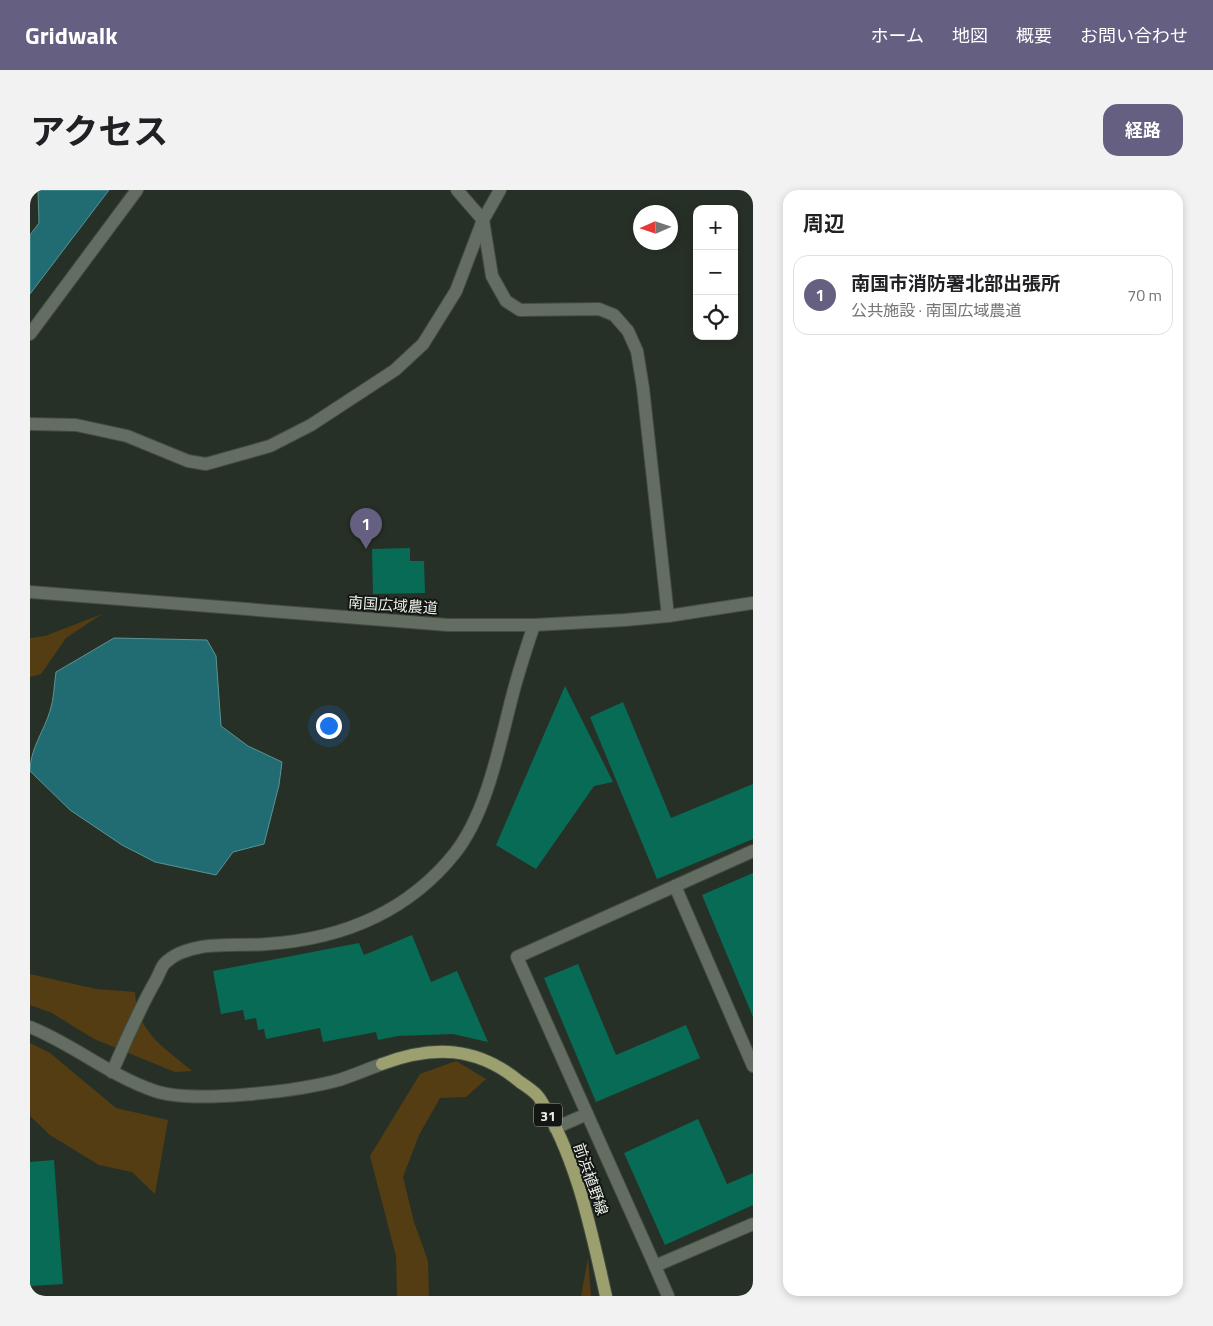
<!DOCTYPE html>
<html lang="ja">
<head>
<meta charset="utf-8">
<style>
  :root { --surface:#fff; --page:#f2f2f2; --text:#202124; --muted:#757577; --line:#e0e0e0; --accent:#655f82 }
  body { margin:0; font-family:"Titillium Web","Noto Sans JP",sans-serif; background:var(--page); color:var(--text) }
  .controls { position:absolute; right:15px; top:15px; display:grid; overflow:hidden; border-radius:10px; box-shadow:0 2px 8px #0003 }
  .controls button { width:45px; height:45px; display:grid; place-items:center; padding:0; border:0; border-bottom:1px solid var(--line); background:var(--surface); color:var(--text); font:25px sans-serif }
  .compass { position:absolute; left:603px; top:15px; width:45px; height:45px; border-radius:50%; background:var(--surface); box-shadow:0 2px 8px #0003; rotate:267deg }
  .you { position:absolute; left:298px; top:535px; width:18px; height:18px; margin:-12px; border:4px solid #fff; border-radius:50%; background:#1a73e8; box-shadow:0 0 0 8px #1a73e833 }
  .badge { display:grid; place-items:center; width:32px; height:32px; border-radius:50%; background:var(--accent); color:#fff; font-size:16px; font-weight:700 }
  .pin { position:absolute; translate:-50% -41px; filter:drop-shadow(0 1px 2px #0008) }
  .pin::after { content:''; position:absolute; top:26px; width:18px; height:15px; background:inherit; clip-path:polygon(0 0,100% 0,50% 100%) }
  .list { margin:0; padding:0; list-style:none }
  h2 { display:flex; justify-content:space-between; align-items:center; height:65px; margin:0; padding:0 20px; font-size:21px }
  h2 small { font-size:16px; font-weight:400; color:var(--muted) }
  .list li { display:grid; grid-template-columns:32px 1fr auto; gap:15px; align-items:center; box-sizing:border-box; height:80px; margin:0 10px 10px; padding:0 10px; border:1px solid var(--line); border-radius:15px }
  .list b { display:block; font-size:19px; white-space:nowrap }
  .list p { margin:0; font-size:16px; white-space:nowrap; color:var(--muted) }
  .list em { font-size:16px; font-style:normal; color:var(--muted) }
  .icon { flex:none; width:28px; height:28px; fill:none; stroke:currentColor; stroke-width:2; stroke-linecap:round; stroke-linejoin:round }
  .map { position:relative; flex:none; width:723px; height:1106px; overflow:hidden; border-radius:15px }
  header { display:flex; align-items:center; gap:30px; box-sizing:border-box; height:70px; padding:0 25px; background:var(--accent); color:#fff }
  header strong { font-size:24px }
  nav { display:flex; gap:28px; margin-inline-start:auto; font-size:18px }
  .intro { display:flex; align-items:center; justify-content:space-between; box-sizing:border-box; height:120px; padding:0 30px }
  h1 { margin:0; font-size:35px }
  .button { padding:12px 22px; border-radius:15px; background:var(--accent); color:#fff; font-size:18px; font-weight:700 }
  main { display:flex; gap:30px; padding:0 30px }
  aside { flex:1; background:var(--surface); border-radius:15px; box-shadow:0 2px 8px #0003 }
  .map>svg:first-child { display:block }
  .green { fill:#543d12 }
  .water { fill:#206c72; stroke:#5c9395 }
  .building { fill:#076b55 }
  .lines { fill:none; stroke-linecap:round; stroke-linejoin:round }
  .minor-casing { stroke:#444c43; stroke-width:14 }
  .major-casing { stroke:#444c43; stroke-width:14 }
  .minor { stroke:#646d62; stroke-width:12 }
  .major { stroke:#9ba06e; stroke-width:12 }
  .labels { text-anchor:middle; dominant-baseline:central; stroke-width:4; stroke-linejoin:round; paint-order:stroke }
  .shield { fill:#131612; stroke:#a9aea8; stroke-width:1 }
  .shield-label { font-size:14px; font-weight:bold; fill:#e9efe8 }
  .street-label { font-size:15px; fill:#e9efe8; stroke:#131612 }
</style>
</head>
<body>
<header>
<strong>Gridwalk</strong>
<nav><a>ホーム</a><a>地図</a><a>概要</a><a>お問い合わせ</a></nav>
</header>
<div class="intro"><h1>アクセス</h1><a class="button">経路</a></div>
<main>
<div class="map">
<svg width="723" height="1106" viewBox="0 0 723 1106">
  <rect width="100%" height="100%" fill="#273026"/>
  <!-- green -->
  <g class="green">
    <polygon points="72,424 36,448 11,484 0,487 0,448 15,446"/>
    <path d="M0 784 66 799 105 802C107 843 134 857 162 881L145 882 64 849 22 823 0 815Z"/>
    <polygon points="0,853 20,863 86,918 138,930 125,1004 102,982 69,975 20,945 0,926"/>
    <polygon points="426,871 456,889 436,907 410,908 389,945 373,987 384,1032 398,1071 399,1106 367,1106 366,1066 340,966 390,884"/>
    <polygon points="558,1068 561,1106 551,1106"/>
  </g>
  <!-- water -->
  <g class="water">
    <polygon points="8,0 79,0 0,104 0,45 9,33"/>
    <path d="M84 448 177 450 186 466 191 536 218 556 252 572 249 595 234 654 203 662 186 685 125 672 92 655 40 620 0 581C0 559 14 541 20 521 24 509 24 495 26 482Z"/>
  </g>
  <!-- building -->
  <g class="building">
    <polygon points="380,358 380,371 394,371 395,403 343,404 342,359"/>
    <polygon points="535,496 583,592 564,596 506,679 466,655"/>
    <polygon points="593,512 641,628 723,594 723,649 627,689 560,527"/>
    <polygon points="723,683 723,827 672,705"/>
    <polygon points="382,745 401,792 427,781 458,852 423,844 368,846 348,850 346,842 293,852 290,838 236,849 234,839 228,840 226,828 215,830 213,820 191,824 183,781 329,753 334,765"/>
    <polygon points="548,774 586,865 656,835 670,868 566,912 514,788"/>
    <polygon points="668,929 697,994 723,983 723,1015 635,1055 594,963"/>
    <polygon points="24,970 33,1094 0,1096 0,972"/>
  </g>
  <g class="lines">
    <defs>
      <g id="minor">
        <polyline points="427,0 453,30 462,86 476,111 490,120 569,119 584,125 598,141 607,161 613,198 638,426"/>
        <polyline points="0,144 107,0"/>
        <polyline points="0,234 46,235 97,246 158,271 176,274 240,256 281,235 365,180 393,154 426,101 453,30 470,0"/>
        <polyline points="0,402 418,435 504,435 595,430 638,426 723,413"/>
        <polyline points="723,661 487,767 625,1076 723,1034"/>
        <polyline points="645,696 723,876"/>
        <path d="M0 837C43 854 80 886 125 901 163 914 269 901 309 890 324 885 338 879 352 874"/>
        <path d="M82 882C96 851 109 819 126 790 129 785 131 777 135 773 159 749 207 757 237 754 311 749 378 722 425 663 457 622 469 557 482 507 488 483 496 459 504 435"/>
        <polyline points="525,938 557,924"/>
        <polyline points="625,1076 638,1106"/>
      </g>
      <path id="major" d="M352 874C403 855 447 856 490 892 497 897 506 902 510 909 547 968 561 1040 576 1106"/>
    </defs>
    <!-- minor casing -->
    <use href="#minor" class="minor-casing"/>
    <!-- major casing -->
    <use href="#major" class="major-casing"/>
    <!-- minor -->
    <use href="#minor" class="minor"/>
    <!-- major -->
    <use href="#major" class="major"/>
  </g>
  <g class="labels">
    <!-- shield labels -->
    <rect class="shield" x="504" y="913.5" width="28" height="23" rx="4"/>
    <g class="shield-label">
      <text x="518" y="925">31</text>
    </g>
    <!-- street labels -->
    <g class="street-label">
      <text transform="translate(363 415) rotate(4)">南国広域農道</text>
      <text transform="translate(561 989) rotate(71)">前浜植野線</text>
    </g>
  </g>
</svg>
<div class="controls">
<button>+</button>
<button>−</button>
<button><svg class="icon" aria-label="locate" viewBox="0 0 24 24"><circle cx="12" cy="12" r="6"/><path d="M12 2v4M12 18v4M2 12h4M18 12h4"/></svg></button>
</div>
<svg class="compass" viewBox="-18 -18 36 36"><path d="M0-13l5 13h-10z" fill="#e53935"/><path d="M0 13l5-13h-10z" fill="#757577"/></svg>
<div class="you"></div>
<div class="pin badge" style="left:336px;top:359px">1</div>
</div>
<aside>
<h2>周辺<small></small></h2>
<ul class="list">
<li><span class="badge">1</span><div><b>南国市消防署北部出張所</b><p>公共施設 · 南国広域農道</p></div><em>70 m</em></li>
</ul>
</aside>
</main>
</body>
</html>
